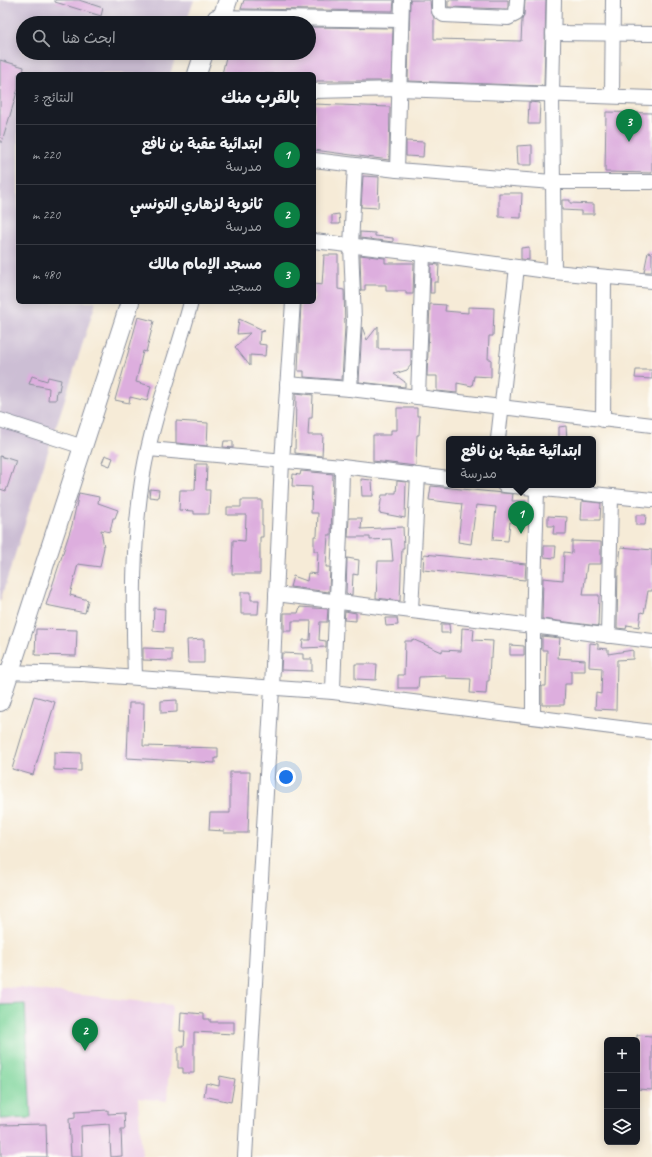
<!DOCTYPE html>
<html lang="ar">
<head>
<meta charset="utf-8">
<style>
  :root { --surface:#171b24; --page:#242831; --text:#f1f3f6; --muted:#9ea1a6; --line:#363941; --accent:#0b8043 }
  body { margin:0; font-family:Caveat,"Playpen Sans Arabic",sans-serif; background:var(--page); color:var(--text); direction:rtl }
  .controls { position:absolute; right:12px; bottom:12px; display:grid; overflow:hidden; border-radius:6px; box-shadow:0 2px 10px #0003 }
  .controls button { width:36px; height:36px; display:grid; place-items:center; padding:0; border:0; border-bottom:1px solid var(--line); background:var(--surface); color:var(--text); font:20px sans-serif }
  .you { position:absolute; left:286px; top:777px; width:14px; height:14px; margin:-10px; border:3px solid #fff; border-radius:50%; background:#1a73e8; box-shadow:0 0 0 6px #1a73e833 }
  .badge { display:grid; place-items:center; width:26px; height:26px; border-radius:50%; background:var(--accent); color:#fff; font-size:13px; font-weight:700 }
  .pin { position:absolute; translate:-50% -33px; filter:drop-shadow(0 1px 2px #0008) }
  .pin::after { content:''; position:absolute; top:21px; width:14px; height:12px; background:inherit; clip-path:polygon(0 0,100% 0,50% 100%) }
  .popup { position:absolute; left:446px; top:436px; width:150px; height:52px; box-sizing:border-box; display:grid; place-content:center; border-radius:6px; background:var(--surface); filter:drop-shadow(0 1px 3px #0005); font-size:13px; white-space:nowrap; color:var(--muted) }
  .popup b { font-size:15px; color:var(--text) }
  .popup::after { content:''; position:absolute; left:50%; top:100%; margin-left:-8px; border:8px solid transparent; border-top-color:var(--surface) }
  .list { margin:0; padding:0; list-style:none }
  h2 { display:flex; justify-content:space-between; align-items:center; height:52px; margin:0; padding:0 16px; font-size:17px }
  h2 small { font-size:13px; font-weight:400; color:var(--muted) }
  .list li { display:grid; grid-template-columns:26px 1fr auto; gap:12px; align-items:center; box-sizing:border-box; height:60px; padding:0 16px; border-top:1px solid var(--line) }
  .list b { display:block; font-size:15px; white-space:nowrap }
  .list p { margin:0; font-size:13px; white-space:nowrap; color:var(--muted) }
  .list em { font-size:13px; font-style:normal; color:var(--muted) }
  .icon { flex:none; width:22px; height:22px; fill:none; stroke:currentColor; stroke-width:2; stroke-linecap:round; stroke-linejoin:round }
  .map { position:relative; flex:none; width:652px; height:1157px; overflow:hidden; direction:ltr }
  .search { position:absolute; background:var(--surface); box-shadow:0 2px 10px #0003; left:16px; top:16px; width:300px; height:44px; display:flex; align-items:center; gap:10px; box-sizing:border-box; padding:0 14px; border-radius:22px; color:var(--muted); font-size:15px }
  .panel { position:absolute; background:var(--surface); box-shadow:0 2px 10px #0003; left:16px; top:72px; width:300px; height:232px; border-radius:6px; direction:rtl }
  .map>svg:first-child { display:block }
  .built { fill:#edd0e8 }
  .industrial { fill:#ccbed4 }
  .green { fill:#7bd49a; stroke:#4b827c }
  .building { fill:#ddaede }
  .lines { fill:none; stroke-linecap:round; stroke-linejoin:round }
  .minor-casing { stroke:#888d9a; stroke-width:16 }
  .major-casing { stroke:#888d9a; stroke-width:20 }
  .minor { stroke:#fff; stroke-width:14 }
  .major { stroke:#fff; stroke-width:18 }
</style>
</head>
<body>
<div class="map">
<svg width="652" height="1157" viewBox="0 0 652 1157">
  <rect width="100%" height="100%" fill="#fdfcf7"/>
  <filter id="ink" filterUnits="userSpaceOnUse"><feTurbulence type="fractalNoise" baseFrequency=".025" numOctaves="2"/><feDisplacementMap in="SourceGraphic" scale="8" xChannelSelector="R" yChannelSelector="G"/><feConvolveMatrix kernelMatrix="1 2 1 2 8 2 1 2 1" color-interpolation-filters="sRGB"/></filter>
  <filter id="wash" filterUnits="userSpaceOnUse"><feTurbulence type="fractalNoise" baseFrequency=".012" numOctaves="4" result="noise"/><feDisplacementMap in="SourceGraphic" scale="16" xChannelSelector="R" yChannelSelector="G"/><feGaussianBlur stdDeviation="0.9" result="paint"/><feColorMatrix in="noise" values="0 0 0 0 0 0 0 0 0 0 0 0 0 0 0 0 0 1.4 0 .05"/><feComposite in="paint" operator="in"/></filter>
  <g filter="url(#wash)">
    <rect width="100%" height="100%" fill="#f6ebd7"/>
    <!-- built -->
    <polygon class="built" points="0,986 172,1005 167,1101 138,1098 142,1157 0,1157"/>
    <!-- industrial -->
    <polygon class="industrial" points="0,0 194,0 186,23 23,23 23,53 177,53 170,74 18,74 18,302 96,302 0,601"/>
    <!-- green -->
    <polygon class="green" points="25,1004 31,1118 0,1119 0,1005"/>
    <g id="blocks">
      <!-- building -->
      <g class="building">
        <polygon points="55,0 79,0 103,8 101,16 55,2"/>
        <polygon points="244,0 394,0 393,11 241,9"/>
        <polygon points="410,0 430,0 431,11 434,18 434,39 521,41 522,20 524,15 525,0 546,0 544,86 408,81"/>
        <polygon points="448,0 508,0 508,9 506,9 448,7"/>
        <polygon points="309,27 393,28 391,81 314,81 314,74 222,74 227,53 309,53"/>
        <polygon points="0,60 24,67 23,74 18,74 18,89 2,142 0,142"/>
        <polygon points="529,102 540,103 539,124 528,124"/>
        <polygon points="314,104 390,107 389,160 314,150"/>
        <polygon points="606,112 652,113 652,173 605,172"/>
        <polygon points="406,141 424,142 423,157 406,156"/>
        <polygon points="532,145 532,165 518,165 517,146"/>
        <polygon points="363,176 379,177 378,208 361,207"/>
        <polygon points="499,193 522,193 521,218 499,217"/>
        <polygon points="562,200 570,200 570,203 594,204 594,214 581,214 581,211 562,210"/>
        <polygon points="339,214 340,224 332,224 332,215"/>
        <polygon points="360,232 375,233 375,236 393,238 393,242 360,238"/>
        <polygon points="529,247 529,260 521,259 521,248"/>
        <polygon points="648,252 652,253 652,272 644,272"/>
        <polygon points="324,255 338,255 338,289 344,290 345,327 342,380 304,377 304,371 298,371 301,302 314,302 314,284 322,285"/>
        <polygon points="360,255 385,258 385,263 414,263 413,294 406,294 406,291 386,291 386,285 365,285 365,290 361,290"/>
        <polygon points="431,264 439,265 438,282 434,282 434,293 430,293"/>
        <polygon points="430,304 446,305 445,311 468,313 468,307 494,308 493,336 489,336 488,359 491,359 491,377 474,376 472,386 457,383 457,393 437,391 437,376 427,376"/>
        <polygon points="138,317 154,321 146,352 143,351 136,382 151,386 147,401 130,397 129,403 115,400"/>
        <polygon points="239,319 265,331 260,332 259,344 266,345 265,356 250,355 250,366 235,347 250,333 237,334"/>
        <polygon points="378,326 378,349 411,349 411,365 407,370 394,374 405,382 405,387 359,382 362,327 367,340"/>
        <polygon points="636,370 652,370 652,379 635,378"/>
        <polygon points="32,376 47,381 48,377 61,380 59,391 57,390 56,400 48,400 49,388 29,384"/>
        <polygon points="296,393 313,395 312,418 309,418 308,435 323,435 322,456 295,453"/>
        <polygon points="397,408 417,408 417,416 420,416 419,435 417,435 416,466 373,461 373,435 391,435 391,430 397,430"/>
        <polygon points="176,421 208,423 207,446 176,443"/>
        <polygon points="566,426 567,439 559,439 559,427"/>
        <polygon points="224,441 233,441 233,448 223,447"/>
        <polygon points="105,455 113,458 110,466 102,463"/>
        <polygon points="0,456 16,461 6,491 0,489"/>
        <polygon points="196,464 207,464 206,490 210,490 209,514 194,514 194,511 179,510 180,490 195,490"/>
        <polygon points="301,471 333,474 331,535 328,535 326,567 330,567 329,592 290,587 293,576 307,581 308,573 317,574 318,551 314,551 314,536 317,536 318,513 311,513 312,487 292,486 293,474 300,475"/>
        <polygon points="361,479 372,480 373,496 362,496"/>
        <polygon points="397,481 406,482 405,518 379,513 382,495 388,495 388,493 396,493"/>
        <polygon points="431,486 513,494 512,501 526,501 526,522 510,522 508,541 493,540 496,507 476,505 471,544 458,542 462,504 429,500"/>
        <polygon points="150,489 159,490 158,498 149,497"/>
        <polygon points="79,493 99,497 98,503 118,510 115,518 113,518 110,532 101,530 104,547 100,567 78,564 70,595 88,600 85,613 46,605 72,525"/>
        <polygon points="241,500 262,500 262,525 263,525 263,537 260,537 260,574 232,574 233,540 245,541 246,515 227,515 227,507 241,507"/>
        <polygon points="582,501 601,503 600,520 581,520"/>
        <polygon points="636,515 646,515 645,525 636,525"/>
        <polygon points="548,516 567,517 566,534 553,534 554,526 548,526"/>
        <polygon points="349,518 362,518 361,529 403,527 404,548 402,548 400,601 376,598 378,561 393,561 391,539 370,540 370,537 348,537"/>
        <polygon points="572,541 601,542 601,564 587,564 583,595 599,595 598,626 542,619 543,578 563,580 564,552 572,553"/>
        <polygon points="544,546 556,546 555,558 544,557"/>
        <polygon points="621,547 652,550 652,591 648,591 644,613 641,612 639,627 627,625 626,629 617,628 618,566 619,566"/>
        <polygon points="424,554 526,564 525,580 423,570"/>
        <polygon points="347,558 359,560 358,575 353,574 352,595 346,594"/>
        <polygon points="241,592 251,592 251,600 259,600 258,614 241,614"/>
        <polygon points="300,607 328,609 327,622 320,622 319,640 326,641 326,647 302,648 303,640 310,640 311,621 292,621 292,631 284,631 284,613 298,613"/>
        <polygon points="154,608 165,609 164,632 153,631"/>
        <polygon points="345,611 356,613 356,621 344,620"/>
        <polygon points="385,618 397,618 398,625 386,626"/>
        <polygon points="441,624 449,624 450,633 441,633"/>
        <polygon points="462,628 474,629 473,640 493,641 492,657 490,657 489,681 487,681 486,694 470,693 471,679 446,678 446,676 419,677 418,688 398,688 398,675 404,675 405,641 412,641 412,639 442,652 442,650 461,651"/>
        <polygon points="36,629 77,630 76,656 35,655"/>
        <polygon points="542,636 560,638 558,658 585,660 585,671 571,671 571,684 565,684 564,705 542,705 542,686 546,686 547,650 542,650"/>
        <polygon points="204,639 204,663 188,663 187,640"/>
        <polygon points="590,643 598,644 598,648 608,649 608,654 633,650 633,659 617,660 616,710 595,709 596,693 601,694 602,668 589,667"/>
        <polygon points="510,645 524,646 524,655 510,655"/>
        <polygon points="143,648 172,649 172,661 143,660"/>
        <polygon points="282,653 303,654 303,659 312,659 312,671 281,670"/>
        <polygon points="355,664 377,664 376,680 355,679"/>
        <polygon points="34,696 55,702 33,775 12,769"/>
        <polygon points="177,700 177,712 161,713 161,701"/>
        <polygon points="129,703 144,703 143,746 218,748 218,758 215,758 215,763 127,758"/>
        <polygon points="54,752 81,753 81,771 54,770"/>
        <polygon points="230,772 250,772 248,833 224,833 224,831 209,830 210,813 230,813"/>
        <polygon points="181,1012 204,1014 204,1019 210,1019 210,1022 234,1022 234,1034 194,1032 194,1073 183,1073 183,1068 178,1068 178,1047 184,1047 185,1031 180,1031"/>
        <polygon points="637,1035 652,1036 652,1090 637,1089"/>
        <polygon points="220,1076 235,1079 231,1102 204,1096 206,1083 219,1086"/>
        <polygon points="108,1110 108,1114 124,1113 125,1129 121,1129 122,1156 111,1157 109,1124 81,1126 82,1157 71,1157 69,1119 75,1118 75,1112"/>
        <polygon points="46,1124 47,1157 1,1157 0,1125"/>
      </g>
    </g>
  </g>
  <g filter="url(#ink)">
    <use href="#blocks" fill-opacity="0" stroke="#888d9a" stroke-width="1"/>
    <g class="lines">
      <defs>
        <g id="minor">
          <polyline points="439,0 439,11 444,15 508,18 516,14 517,0"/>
          <polyline points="215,17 401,20"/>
          <polyline points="553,33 652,34"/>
          <polyline points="314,91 399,89 652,98"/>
          <polyline points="612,96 613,0"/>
          <polyline points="314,160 397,170 553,182 652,182"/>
          <polyline points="397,170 402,0"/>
          <polyline points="314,241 423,254 554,272 652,281"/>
          <polyline points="554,272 552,95 554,0"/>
          <polyline points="287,384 350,389 652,425"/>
          <polyline points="350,389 354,320 351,246 355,165"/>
          <polyline points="418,397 423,254"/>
          <polyline points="0,420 77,445"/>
          <polyline points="603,420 604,277"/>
          <polyline points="498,439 517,267"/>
          <polyline points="149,449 342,466 449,479"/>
          <polyline points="504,485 652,500"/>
          <polyline points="276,594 652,641"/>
          <polyline points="411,610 418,475"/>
          <polyline points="608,636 611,496"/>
          <polyline points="2,672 82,674 333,692 652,732"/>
          <path d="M135 677C133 609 132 542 143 474 153 415 176 360 191 302"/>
          <path d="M333 692C335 617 341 542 342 466"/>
          <polyline points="533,717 533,626 537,490"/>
          <polyline points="245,1157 272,688 282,461 293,302"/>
        </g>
        <g id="major">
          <polyline points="220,23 228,0"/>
          <polyline points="197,74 204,53"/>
          <polyline points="0,702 130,302"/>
        </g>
      </defs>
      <!-- minor casing -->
      <use href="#minor" class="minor-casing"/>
      <!-- major casing -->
      <use href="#major" class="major-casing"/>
      <!-- minor -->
      <use href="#minor" class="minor"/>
      <!-- major -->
      <use href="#major" class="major"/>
    </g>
  </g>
</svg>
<div class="controls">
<button>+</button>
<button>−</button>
<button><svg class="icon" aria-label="layers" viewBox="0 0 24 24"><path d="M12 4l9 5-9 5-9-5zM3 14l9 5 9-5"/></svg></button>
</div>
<div class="you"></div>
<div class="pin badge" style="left:521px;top:534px">1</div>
<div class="popup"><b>ابتدائية عقبة بن نافع</b>مدرسة</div>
<div class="pin badge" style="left:85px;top:1051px">2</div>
<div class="pin badge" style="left:629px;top:142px">3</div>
<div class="search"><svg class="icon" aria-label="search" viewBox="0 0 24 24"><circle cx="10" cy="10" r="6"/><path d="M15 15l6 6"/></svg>ابحث هنا</div>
<section class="panel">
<h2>بالقرب منك<small>النتائج: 3</small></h2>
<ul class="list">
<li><span class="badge">1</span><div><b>ابتدائية عقبة بن نافع</b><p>مدرسة</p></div><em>220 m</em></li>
<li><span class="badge">2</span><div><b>ثانوية لزهاري التونسي</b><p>مدرسة</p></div><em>220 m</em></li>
<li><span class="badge">3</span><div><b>مسجد الإمام مالك</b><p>مسجد</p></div><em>480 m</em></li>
</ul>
</section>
</div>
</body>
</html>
